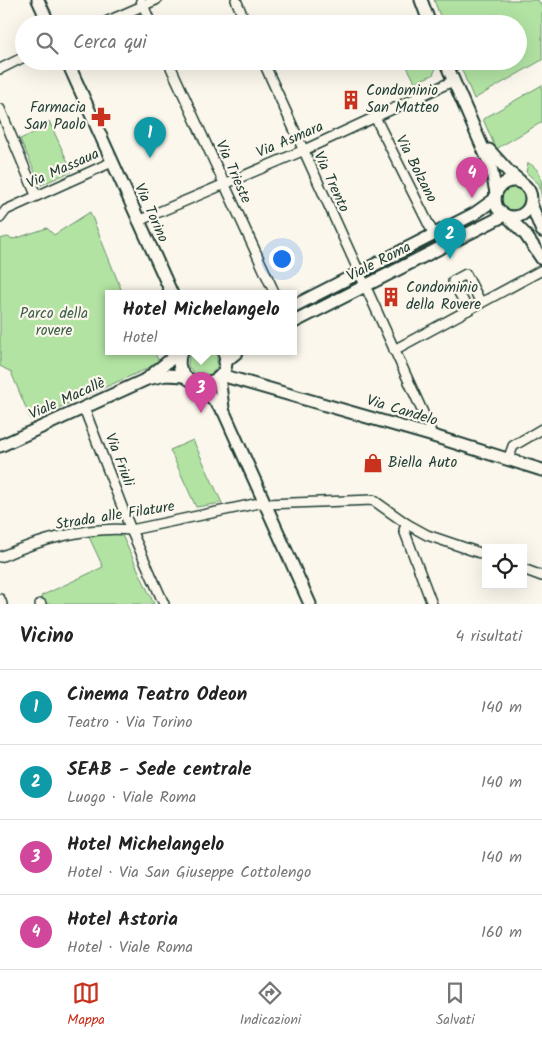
<!DOCTYPE html>
<html lang="it">
<head>
<meta charset="utf-8">
<style>
  :root { --surface:#fff; --page:#f6f6f6; --text:#222; --muted:#767676; --line:#e0e0e0; --accent:#c8321e }
  body { margin:0; font-family:Kalam,sans-serif; background:var(--page); color:var(--text) }
  .controls { position:absolute; right:15px; bottom:15px; display:grid; overflow:hidden; border-radius:0px; box-shadow:0 5px 20px #0002 }
  .controls button { width:45px; height:45px; display:grid; place-items:center; padding:0; border:0; border-bottom:1px solid var(--line); background:var(--surface); color:var(--text); font:25px sans-serif }
  .you { position:absolute; left:281px; top:258px; width:18px; height:18px; margin:-12px; border:4px solid #fff; border-radius:50%; background:#1a73e8; box-shadow:0 0 0 8px #1a73e833 }
  .badge { display:grid; place-items:center; width:32px; height:32px; border-radius:50%; background:var(--accent); color:#fff; font-size:16px; font-weight:700 }
  .pin { position:absolute; translate:-50% -41px; filter:drop-shadow(0 1px 2px #0008) }
  .pin::after { content:''; position:absolute; top:26px; width:18px; height:15px; background:inherit; clip-path:polygon(0 0,100% 0,50% 100%) }
  .popup { position:absolute; left:105px; top:290px; width:192px; height:65px; box-sizing:border-box; display:grid; place-content:center; border-radius:0px; background:var(--surface); filter:drop-shadow(0 1px 4px #0005); font-size:16px; white-space:nowrap; color:var(--muted) }
  .popup b { font-size:19px; color:var(--text) }
  .popup::after { content:''; position:absolute; left:50%; top:100%; margin-left:-10px; border:10px solid transparent; border-top-color:var(--surface) }
  .list { margin:0; padding:0; list-style:none }
  h2 { display:flex; justify-content:space-between; align-items:center; height:65px; margin:0; padding:0 20px; font-size:21px }
  h2 small { font-size:16px; font-weight:400; color:var(--muted) }
  .list li { display:grid; grid-template-columns:32px 1fr auto; gap:15px; align-items:center; box-sizing:border-box; height:75px; padding:0 20px; border-top:1px solid var(--line) }
  .list b { display:block; font-size:19px; white-space:nowrap }
  .list p { margin:0; font-size:16px; white-space:nowrap; color:var(--muted) }
  .list em { font-size:16px; font-style:normal; color:var(--muted) }
  .icon { flex:none; width:28px; height:28px; fill:none; stroke:currentColor; stroke-width:2; stroke-linecap:round; stroke-linejoin:round }
  .map { position:relative; flex:none; width:542px; height:604px; overflow:hidden }
  .search { position:absolute; background:var(--surface); box-shadow:0 5px 20px #0002; left:15px; right:15px; top:15px; height:55px; display:flex; align-items:center; gap:12px; box-sizing:border-box; padding:0 18px; border-radius:28px; color:var(--muted); font-size:19px }
  .sheet { height:365px; background:var(--surface) }
  nav { display:flex; justify-content:space-around; align-items:center; box-sizing:border-box; height:70px; border-top:1px solid var(--line); background:var(--surface); font-size:14px; color:var(--muted) }
  nav a { display:grid; justify-items:center; gap:2px }
  nav .on { color:var(--accent) }
  .map>svg:first-child { display:block }
  .green { fill:#b2e3a3; stroke:#68906c }
  .lines { fill:none; stroke-linecap:round; stroke-linejoin:round }
  .street-casing { stroke:#1f3d34; stroke-width:12 }
  .secondary-casing { stroke:#1f3d34; stroke-width:15 }
  .street { stroke:#fbf7ec; stroke-width:9 }
  .secondary { stroke:#fbf7ec; stroke-width:11 }
  .labels { text-anchor:middle; dominant-baseline:central; stroke-width:4.5; stroke-linejoin:round; paint-order:stroke }
  .poi-label { font-size:15px; fill:#1f3d34; stroke:#fbf7ec; text-anchor:start }
  .street-label { font-size:15px; fill:#1f3d34; stroke:#fbf7ec }
  .park-label { font-size:15px; fill:#3c5e4a; stroke:#fbf7ec }
</style>
</head>
<body>
<div class="map">
<svg width="542" height="604" viewBox="0 0 542 604">
  <rect width="100%" height="100%" fill="#fbf7ec"/>
  <filter id="ink" filterUnits="userSpaceOnUse"><feTurbulence type="fractalNoise" baseFrequency=".02" numOctaves="2"/><feDisplacementMap in="SourceGraphic" scale="10" xChannelSelector="R" yChannelSelector="G"/><feConvolveMatrix kernelMatrix="1 2 1 2 8 2 1 2 1" color-interpolation-filters="sRGB"/></filter>
  <g filter="url(#ink)">
    <!-- green -->
    <g class="green">
      <polygon points="434,0 538,0 542,7 542,60 474,99 458,61 518,61 518,24 443,24"/>
      <polygon points="404,61 433,61 436,68 433,75 415,82"/>
      <polygon points="542,85 542,122 496,149 483,119"/>
      <polygon points="49,121 72,171 41,185 20,139 49,126"/>
      <path d="M528 163C542 169 542 182 542 198L539 184 526 172Z"/>
      <circle cx="513" cy="197" r="13"/>
      <polygon points="90,212 123,294 109,294 109,352 154,352 160,363 31,420 11,372 0,366 0,239 7,237 14,239 47,228 54,235"/>
      <polygon points="189,352 217,352 217,367 210,375 195,374 188,366"/>
      <polygon points="193,440 222,503 196,507 170,450"/>
      <polygon points="120,531 154,604 45,604 41,596 103,567 89,537"/>
    </g>
    <g class="lines">
      <defs>
        <g id="street">
          <polyline points="141,0 151,24"/>
          <polyline points="236,0 246,24"/>
          <polyline points="101,24 156,0"/>
          <polyline points="168,61 275,294"/>
          <polyline points="263,61 430,428 430,435"/>
          <polyline points="0,69 24,57"/>
          <polyline points="0,109 36,195"/>
          <polyline points="375,117 433,233"/>
          <polyline points="0,218 6,210 112,162"/>
          <polyline points="138,221 302,151 453,81"/>
          <polyline points="468,310 453,281 466,274 481,303"/>
          <polyline points="394,350 542,270"/>
          <polyline points="84,408 131,530 164,604"/>
          <polyline points="508,460 513,446 542,429"/>
          <polyline points="265,504 373,500 407,524 427,535 486,555"/>
          <polyline points="407,524 404,530 432,604"/>
          <path d="M0 557C39 540 88 526 131 530L264 502"/>
          <polyline points="523,569 542,576"/>
          <polyline points="0,599 2,604"/>
          <polyline points="40,604 41,604"/>
        </g>
        <g id="secondary">
          <polyline points="38,0 49,24"/>
          <polyline points="421,0 430,24"/>
          <polyline points="67,61 172,294"/>
          <polyline points="445,61 491,167 496,193"/>
          <polyline points="489,150 509,172 520,181"/>
          <circle cx="513" cy="199" r="18"/>
          <polyline points="531,204 542,231"/>
          <polyline points="508,217 525,234 542,259"/>
          <polyline points="294,306 474,214 495,199"/>
          <polyline points="294,322 505,215"/>
          <path d="M181 352C167 393 238 393 224 352"/>
          <polyline points="225,362 237,352"/>
          <polyline points="221,375 430,435 542,470"/>
          <polyline points="150,376 180,352"/>
          <polyline points="219,377 223,408"/>
          <polyline points="200,384 224,412 310,604"/>
          <polyline points="0,446 147,379 166,375 185,376"/>
        </g>
      </defs>
      <!-- street casing -->
      <use href="#street" class="street-casing"/>
      <!-- secondary casing -->
      <use href="#secondary" class="secondary-casing"/>
      <!-- street -->
      <use href="#street" class="street"/>
      <!-- secondary -->
      <use href="#secondary" class="secondary"/>
    </g>
  </g>
  <!-- icons -->
  <defs>
    <symbol id="building-bare" viewBox="-9 -9 18 18"><path d="M-4-6H4V6H1V3H-1V6H-4ZM-2.5-4.3h1.7v1.8h-1.7ZM.8-4.3h1.7v1.8H.8ZM-2.5-1h1.7V.8h-1.7ZM.8-1h1.7V.8H.8Z" fill="#c8321e" stroke="#fbf7ec" stroke-width="2.5" paint-order="stroke"/></symbol>
    <symbol id="pharmacy-bare" viewBox="-9 -9 18 18"><path d="M-2-6h4v4h4v4h-4v4h-4v-4h-4v-4h4Z" fill="#c8321e" stroke="#fbf7ec" stroke-width="2.5" paint-order="stroke"/></symbol>
    <symbol id="shop-bare" viewBox="-9 -9 18 18"><path d="M-5-2.5h2.3a2.7 3.5 0 0 1 5.4 0H5L5.5 6h-11ZM-1.5-2.5h3a1.5 2.3 0 0 0-3 0Z" fill="#c8321e" stroke="#fbf7ec" stroke-width="2.5" paint-order="stroke"/></symbol>
  </defs>
  <g fill-rule="evenodd">
    <use href="#building-bare" x="337" y="86" width="28" height="28"/>
    <use href="#pharmacy-bare" x="87" y="103" width="28" height="28"/>
    <use href="#building-bare" x="377" y="283" width="28" height="28"/>
    <use href="#shop-bare" x="359" y="449" width="28" height="28"/>
  </g>
  <g class="labels">
    <!-- poi labels -->
    <g class="poi-label">
      <text x="366" y="91">Condominio<tspan x="366" dy="17">San Matteo</tspan></text>
      <text x="86" y="108" text-anchor="end">Farmacia<tspan x="86" dy="17">San Paolo</tspan></text>
      <text x="406" y="288">Condominio<tspan x="406" dy="17">della Rovere</tspan></text>
      <text x="388" y="463">Biella Auto</text>
    </g>
    <!-- street labels -->
    <g class="street-label">
      <text transform="translate(290 140) rotate(-23)">Via Asmara</text>
      <text transform="translate(63 169) rotate(-24)">Via Massaua</text>
      <text transform="translate(416 169) rotate(63)">Via Bolzano</text>
      <text transform="translate(233 172) rotate(66)">Via Trieste</text>
      <text transform="translate(331 182) rotate(65)">Via Trento</text>
      <text transform="translate(151 213) rotate(66)">Via Torino</text>
      <text transform="translate(379 262) rotate(-27)">Viale Roma</text>
      <text transform="translate(67 399) rotate(-24)">Viale Macallè</text>
      <text transform="translate(402 411) rotate(17)">Via Candelo</text>
      <text transform="translate(119 460) rotate(69)">Via Friuli</text>
      <text transform="translate(115 516) rotate(-9)">Strada alle Filature</text>
    </g>
    <!-- park labels -->
    <g class="park-label">
      <text x="54" y="314">Parco della<tspan x="54" dy="17">rovere</tspan></text>
    </g>
  </g>
</svg>
<div class="controls">
<button><svg class="icon" aria-label="locate" viewBox="0 0 24 24"><circle cx="12" cy="12" r="6"/><path d="M12 2v4M12 18v4M2 12h4M18 12h4"/></svg></button>
</div>
<div class="you"></div>
<div class="pin badge" style="left:150px;top:158px;background:#0f9aa8">1</div>
<div class="pin badge" style="left:450px;top:259px;background:#0f9aa8">2</div>
<div class="pin badge" style="left:201px;top:413px;background:#d1479c">3</div>
<div class="popup"><b>Hotel Michelangelo</b>Hotel</div>
<div class="pin badge" style="left:472px;top:198px;background:#d1479c">4</div>
<div class="search"><svg class="icon" aria-label="search" viewBox="0 0 24 24"><circle cx="10" cy="10" r="6"/><path d="M15 15l6 6"/></svg>Cerca qui</div>
</div>
<section class="sheet">
<h2>Vicino<small>4 risultati</small></h2>
<ul class="list">
<li><span class="badge" style="background:#0f9aa8">1</span><div><b>Cinema Teatro Odeon</b><p>Teatro · Via Torino</p></div><em>140 m</em></li>
<li><span class="badge" style="background:#0f9aa8">2</span><div><b>SEAB - Sede centrale</b><p>Luogo · Viale Roma</p></div><em>140 m</em></li>
<li><span class="badge" style="background:#d1479c">3</span><div><b>Hotel Michelangelo</b><p>Hotel · Via San Giuseppe Cottolengo</p></div><em>140 m</em></li>
<li><span class="badge" style="background:#d1479c">4</span><div><b>Hotel Astoria</b><p>Hotel · Viale Roma</p></div><em>160 m</em></li>
</ul>
</section>
<nav>
<a class="on"><svg class="icon" aria-label="map" viewBox="0 0 24 24"><path d="M3 6l6-2 6 2 6-2v14l-6 2-6-2-6 2zM9 4v14M15 6v14"/></svg>Mappa</a>
<a><svg class="icon" aria-label="directions" viewBox="0 0 24 24"><path d="M12 3l9 9-9 9-9-9zM9 14v-3h6M13 9l2 2-2 2"/></svg>Indicazioni</a>
<a><svg class="icon" aria-label="saved" viewBox="0 0 24 24"><path d="M7 4h10v16l-5-4-5 4z"/></svg>Salvati</a>
</nav>
</body>
</html>
